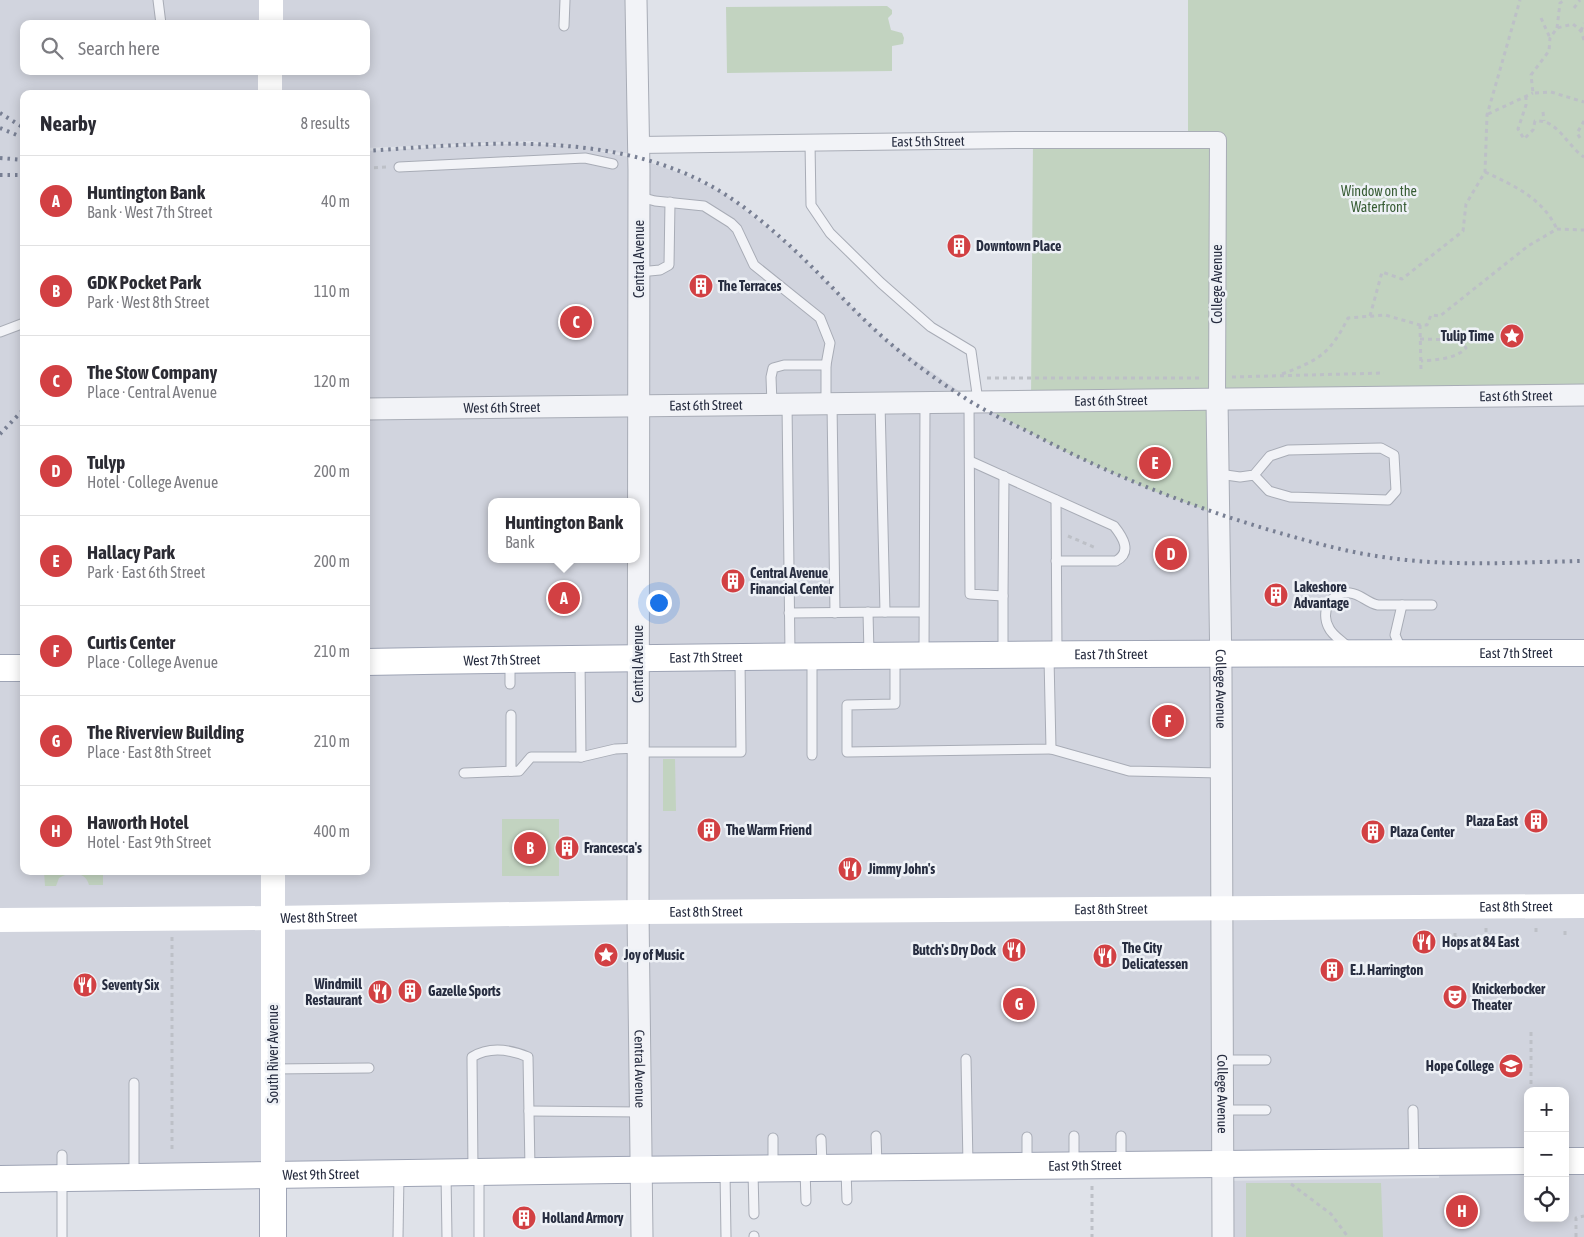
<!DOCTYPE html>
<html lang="en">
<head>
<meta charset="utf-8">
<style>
  :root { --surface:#fff; --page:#f2f2f3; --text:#2b2b33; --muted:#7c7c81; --line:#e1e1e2; --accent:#d24043 }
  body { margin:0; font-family:"Asap Condensed",sans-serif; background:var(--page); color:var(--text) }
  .controls { position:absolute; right:15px; bottom:15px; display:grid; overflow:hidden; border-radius:10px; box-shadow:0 2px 12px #0003 }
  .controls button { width:45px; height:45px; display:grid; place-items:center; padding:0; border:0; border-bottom:1px solid var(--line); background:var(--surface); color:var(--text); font:25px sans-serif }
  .you { position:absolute; left:658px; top:602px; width:18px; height:18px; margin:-12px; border:4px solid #fff; border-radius:50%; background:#1a73e8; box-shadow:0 0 0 8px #1a73e833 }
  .badge { display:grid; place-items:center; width:32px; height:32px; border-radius:50%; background:var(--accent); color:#fff; font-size:16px; font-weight:700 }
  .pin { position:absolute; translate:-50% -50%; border:2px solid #fff; box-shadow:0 1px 5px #0006 }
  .popup { position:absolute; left:488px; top:498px; width:152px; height:65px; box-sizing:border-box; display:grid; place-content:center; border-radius:10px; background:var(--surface); filter:drop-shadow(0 1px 4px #0005); font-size:16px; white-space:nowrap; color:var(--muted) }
  .popup b { font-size:19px; color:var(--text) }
  .popup::after { content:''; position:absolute; left:50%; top:100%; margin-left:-10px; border:10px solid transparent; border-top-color:var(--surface) }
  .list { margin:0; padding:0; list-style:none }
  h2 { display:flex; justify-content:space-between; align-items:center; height:65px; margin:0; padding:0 20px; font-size:21px }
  h2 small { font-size:16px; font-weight:400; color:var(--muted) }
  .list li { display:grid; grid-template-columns:32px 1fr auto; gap:15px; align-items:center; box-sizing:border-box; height:90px; padding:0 20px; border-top:1px solid var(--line) }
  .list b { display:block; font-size:19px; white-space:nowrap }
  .list p { margin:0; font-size:16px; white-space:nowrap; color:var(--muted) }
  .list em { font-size:16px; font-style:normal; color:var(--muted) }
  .icon { flex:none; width:28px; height:28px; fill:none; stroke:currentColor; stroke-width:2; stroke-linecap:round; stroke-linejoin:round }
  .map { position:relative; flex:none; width:1584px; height:1237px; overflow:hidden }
  .search { position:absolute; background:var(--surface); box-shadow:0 2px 12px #0003; left:20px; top:20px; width:350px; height:55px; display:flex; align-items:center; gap:12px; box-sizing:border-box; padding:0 18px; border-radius:10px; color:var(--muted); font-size:19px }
  .panel { position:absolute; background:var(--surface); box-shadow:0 2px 12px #0003; left:20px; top:90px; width:350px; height:785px; border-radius:10px }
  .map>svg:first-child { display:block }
  .built { fill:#d1d4de; fill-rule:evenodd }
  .green { fill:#c2d3c0 }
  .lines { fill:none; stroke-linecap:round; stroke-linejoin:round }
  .service-casing { stroke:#a8acb6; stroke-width:11 }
  .minor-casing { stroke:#a8acb6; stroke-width:18 }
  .tertiary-casing { stroke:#a8acb6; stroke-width:23 }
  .primary-casing { stroke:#9ea4b5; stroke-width:28 }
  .path { stroke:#bdc0c7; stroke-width:3; stroke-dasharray:4 4; stroke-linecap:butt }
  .service { stroke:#f2f3f7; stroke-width:9 }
  .minor { stroke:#f2f3f7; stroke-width:16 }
  .tertiary { stroke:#f2f3f7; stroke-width:21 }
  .secondary { stroke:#fff; stroke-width:24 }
  .primary { stroke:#fff; stroke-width:26 }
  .rail { stroke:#787f93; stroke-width:4; stroke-dasharray:2.5 5; stroke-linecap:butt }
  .labels { text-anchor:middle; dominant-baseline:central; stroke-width:5; stroke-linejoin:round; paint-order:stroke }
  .street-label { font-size:14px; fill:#272d40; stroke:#eef1f6 }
  .park-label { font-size:14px; fill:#375c34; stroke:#eef1f6 }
  .poi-label { font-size:14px; font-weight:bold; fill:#272d40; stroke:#eef1f6; text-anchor:start }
</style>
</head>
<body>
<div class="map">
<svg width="1584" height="1237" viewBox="0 0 1584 1237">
  <rect width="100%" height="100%" fill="#dfe2e9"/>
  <!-- built -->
  <path class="built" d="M0 0H629L633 154 588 149 639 159 683 174 725 194 790 246 885 339 976 403 1584 395V1237H1223V1181L1439 1178 1440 1163 0 1179ZM24 24H366V71H24ZM24 94H366V148L530 141 577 147 525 143 366 151V871H24ZM492 502H636V559H492ZM1528 1091H1565V1218H1528Z"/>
  <!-- green -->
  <g class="green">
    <polygon points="1188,0 1584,0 1584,395 1031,401 1033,140 1188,141"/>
    <polygon points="887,6 892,10 892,14 888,18 891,30 902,33 904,38 903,44 892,46 892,71 727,73 726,7"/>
    <polygon points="1217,402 1220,515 1151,490 1066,452 976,403"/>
    <polygon points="663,759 675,759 676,811 663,811"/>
    <rect x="502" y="819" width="57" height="57"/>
    <path d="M44 871H103V885H89C86 871 69 871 59 878L56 886H45Z"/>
    <polygon points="1246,1183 1381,1183 1383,1237 1246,1237"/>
  </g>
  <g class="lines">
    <defs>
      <g id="service">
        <polyline points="158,0 161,24"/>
        <polyline points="564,26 565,0"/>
        <polyline points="810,143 811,205 830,233 881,283 931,327 971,351 978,401"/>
        <polyline points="399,167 585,158 613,164"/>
        <polyline points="640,197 655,201 704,206 731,223 737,229 754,265 820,318 830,343 826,365 826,403"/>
        <polyline points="639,272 660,270 669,265 670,202"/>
        <polyline points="0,332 24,323"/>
        <polyline points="969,401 970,594 1003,596 1004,476"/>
        <polyline points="772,404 771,377 773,368 784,365 826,365"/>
        <polyline points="787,404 790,654"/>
        <polyline points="832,404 835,613"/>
        <path d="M970 461 1114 526C1122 536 1133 552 1116 561H1056"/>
        <polyline points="1219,474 1240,477 1254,475 1270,456 1288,450 1381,448 1394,455 1396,491 1388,500 1290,497 1269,491 1254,475"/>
        <polyline points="1056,500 1057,652"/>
        <polyline points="1003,596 1003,652"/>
        <polyline points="868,612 869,654"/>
        <polyline points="885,612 923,612"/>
        <polyline points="789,613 885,612 880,403"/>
        <path d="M1348 647C1342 641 1332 635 1329 628 1320 612 1330 591 1350 593 1361 594 1367 603 1378 605H1432"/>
        <polyline points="1401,649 1395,635 1402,605"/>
        <polyline points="924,653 925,403"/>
        <polyline points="895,658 895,704 847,705 847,752 1051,749 1049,658"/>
        <polyline points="580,660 581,757 615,749 638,748"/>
        <polyline points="510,661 510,684"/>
        <polyline points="511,715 511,771"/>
        <polyline points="1051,749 1129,771 1221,773"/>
        <polyline points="638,752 741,752 740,660"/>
        <polyline points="812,755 812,658"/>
        <polyline points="464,773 519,771 531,757 581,757"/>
        <polyline points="966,1059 968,1165"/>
        <polyline points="1223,1060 1266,1060"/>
        <polyline points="273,1069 369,1068"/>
        <polyline points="1223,1110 1266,1110"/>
        <polyline points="1413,1110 1414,1160"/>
        <polyline points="529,1111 641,1112"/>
        <polyline points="876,1136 877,1166"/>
        <polyline points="1074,1136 1074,1163"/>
        <polyline points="1121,1136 1121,1163"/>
        <polyline points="1027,1137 1027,1164"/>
        <polyline points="773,1138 773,1167"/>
        <polyline points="821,1139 822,1166"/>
        <polyline points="805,1169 806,1201"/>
        <polyline points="846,1170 847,1200"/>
        <path d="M473 1171 472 1057C490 1046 509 1049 528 1057L530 1169"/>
        <polyline points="725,1172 726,1237"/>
        <polyline points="753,1172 754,1214"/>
        <polyline points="446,1174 447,1237"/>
        <polyline points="134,1175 134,1083"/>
        <polyline points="479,1175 479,1237"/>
        <polyline points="754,1236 754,1237"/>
        <polyline points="62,1237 62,1155"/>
        <polyline points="398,1237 399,1175"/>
      </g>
      <g id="minor">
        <path id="s1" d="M639 145 1015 140H1218L1217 400"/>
      </g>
      <g id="tertiary">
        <path id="s2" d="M636 0 639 170 638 912 642 1237"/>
        <path id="s3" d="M1217 400 1221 674 1223 1237"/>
        <path id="s4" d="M366 409 1584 395"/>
      </g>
      <g id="primary">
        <path id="s6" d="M366 662C772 655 1178 653 1584 653"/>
        <polyline points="0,668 24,668"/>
        <polyline points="1565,1161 1584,1161"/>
        <polyline points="273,1177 273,1237"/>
        <path id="s7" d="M0 1179 617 1170 1528 1161"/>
      </g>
    </defs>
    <!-- service casing -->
    <use href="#service" class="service-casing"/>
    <!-- minor casing -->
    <use href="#minor" class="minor-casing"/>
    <!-- tertiary casing -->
    <use href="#tertiary" class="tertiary-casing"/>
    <!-- primary casing -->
    <use href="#primary" class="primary-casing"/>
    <!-- path -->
    <g class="path">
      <polyline points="1574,8 1580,0"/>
      <polyline points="1541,18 1550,38"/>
      <polyline points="1557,28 1560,3 1565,0"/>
      <polyline points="1581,31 1584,23"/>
      <polyline points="1584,40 1581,31 1573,24 1557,28 1550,38 1549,51 1531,75 1533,93 1551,92 1584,102"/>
      <path d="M1526 96V105L1518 129 1524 139 1533 130 1535 121C1558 119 1566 145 1584 157"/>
      <polyline points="1543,112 1544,121"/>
      <polyline points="1488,114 1533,93"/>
      <polyline points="1580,138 1577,133 1584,121"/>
      <polyline points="366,168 388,167"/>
      <path d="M1485 172C1515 186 1542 198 1557 229"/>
      <polyline points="1370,316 1382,272 1402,279 1463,231 1466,204 1485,172 1487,115 1520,0"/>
      <polyline points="1420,325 1421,372"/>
      <circle cx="1512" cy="336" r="5"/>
      <path d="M1420 339 1461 340 1466 348C1456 359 1435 360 1421 361"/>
      <path d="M1282 374C1319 360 1330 354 1348 318L1385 315 1420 325H1427L1431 315 1440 316 1528 246 1557 229 1584 230"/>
      <polyline points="1232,377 1384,373"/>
      <polyline points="987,378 1201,378"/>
      <polyline points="1068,536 1096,548"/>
      <polyline points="1486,928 1486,936"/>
      <polyline points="1536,928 1536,935"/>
      <polyline points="1565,935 1565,928"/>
      <polyline points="172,937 172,1150"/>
      <polyline points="1455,937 1455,929"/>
      <polyline points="1531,1032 1531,1091"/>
      <polyline points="1291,1184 1331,1214 1348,1237"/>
      <polyline points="1092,1186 1092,1237"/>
      <polyline points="1576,1237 1576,1218 1584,1216"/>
    </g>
    <!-- service -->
    <use href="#service" class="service"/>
    <!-- minor -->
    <use href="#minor" class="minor"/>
    <!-- tertiary -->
    <use href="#tertiary" class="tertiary"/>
    <!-- secondary -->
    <g class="secondary">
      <polyline points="271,24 271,0"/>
      <polyline points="270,94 270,71"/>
      <path id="s5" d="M0 920 273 918 638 912 1584 906"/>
      <polyline points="273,1177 273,871"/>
    </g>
    <!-- primary -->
    <use href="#primary" class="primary"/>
    <!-- rail -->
    <g class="rail">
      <polyline points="0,113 24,128"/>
      <polyline points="0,128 24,138"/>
      <path d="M366 151C483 143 622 128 726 195 748 209 769 227 789 245 822 275 851 309 885 339 909 360 938 381 965 398 986 412 1009 422 1031 433 1108 474 1188 506 1273 531 1311 542 1350 553 1390 558 1454 567 1520 562 1584 561"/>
      <polyline points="0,158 24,160"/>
      <polyline points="0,175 24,175"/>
      <polyline points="0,434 24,409"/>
    </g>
  </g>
  <!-- icons -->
  <defs>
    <symbol id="building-disc" viewBox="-11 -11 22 22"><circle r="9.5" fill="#d24043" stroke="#eef1f6"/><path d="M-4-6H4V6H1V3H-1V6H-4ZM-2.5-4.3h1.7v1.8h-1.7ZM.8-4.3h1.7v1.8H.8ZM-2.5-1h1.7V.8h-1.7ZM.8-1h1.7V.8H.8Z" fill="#fff"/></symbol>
    <symbol id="sight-disc" viewBox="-11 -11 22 22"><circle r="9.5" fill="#d24043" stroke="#eef1f6"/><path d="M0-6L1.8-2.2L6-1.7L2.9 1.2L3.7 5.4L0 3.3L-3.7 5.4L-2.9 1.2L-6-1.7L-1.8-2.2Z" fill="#fff"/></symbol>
    <symbol id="restaurant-disc" viewBox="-11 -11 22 22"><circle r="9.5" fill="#d24043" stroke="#eef1f6"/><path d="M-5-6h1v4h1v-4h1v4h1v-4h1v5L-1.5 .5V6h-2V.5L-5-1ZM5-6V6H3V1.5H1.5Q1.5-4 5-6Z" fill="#fff"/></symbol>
    <symbol id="theatre-disc" viewBox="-11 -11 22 22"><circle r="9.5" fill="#d24043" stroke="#eef1f6"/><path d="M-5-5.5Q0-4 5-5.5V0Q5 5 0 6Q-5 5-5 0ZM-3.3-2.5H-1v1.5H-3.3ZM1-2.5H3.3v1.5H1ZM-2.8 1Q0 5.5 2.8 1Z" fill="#fff"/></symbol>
    <symbol id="university-disc" viewBox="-11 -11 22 22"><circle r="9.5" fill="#d24043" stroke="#eef1f6"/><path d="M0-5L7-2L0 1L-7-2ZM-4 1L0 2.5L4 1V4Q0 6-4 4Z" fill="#fff"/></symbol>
  </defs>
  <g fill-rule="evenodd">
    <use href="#building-disc" x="945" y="232" width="28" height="28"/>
    <use href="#building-disc" x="687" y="272" width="28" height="28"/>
    <use href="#sight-disc" x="1498" y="322" width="28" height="28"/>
    <use href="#building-disc" x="719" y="567" width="28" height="28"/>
    <use href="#building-disc" x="1262" y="581" width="28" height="28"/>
    <use href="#building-disc" x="1522" y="807" width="28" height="28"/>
    <use href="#building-disc" x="695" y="816" width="28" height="28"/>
    <use href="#building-disc" x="1359" y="818" width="28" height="28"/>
    <use href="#building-disc" x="553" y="834" width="28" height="28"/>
    <use href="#restaurant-disc" x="836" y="855" width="28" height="28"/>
    <use href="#restaurant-disc" x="1410" y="928" width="28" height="28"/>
    <use href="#restaurant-disc" x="1000" y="936" width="28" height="28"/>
    <use href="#sight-disc" x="592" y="941" width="28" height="28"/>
    <use href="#restaurant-disc" x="1091" y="942" width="28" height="28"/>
    <use href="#building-disc" x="1318" y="956" width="28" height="28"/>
    <use href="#restaurant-disc" x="71" y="971" width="28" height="28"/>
    <use href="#building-disc" x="396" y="977" width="28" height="28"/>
    <use href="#restaurant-disc" x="366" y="978" width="28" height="28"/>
    <use href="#theatre-disc" x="1441" y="983" width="28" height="28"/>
    <use href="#university-disc" x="1497" y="1052" width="28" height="28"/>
    <use href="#building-disc" x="510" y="1204" width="28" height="28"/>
  </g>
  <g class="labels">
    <!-- street labels -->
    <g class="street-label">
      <text stroke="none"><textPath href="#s1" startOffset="289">East 5th Street</textPath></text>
      <text transform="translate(639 259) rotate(-90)">Central Avenue</text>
      <text transform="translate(1217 284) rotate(-90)">College Avenue</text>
      <text stroke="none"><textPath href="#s4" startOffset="1150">East 6th Street</textPath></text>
      <text stroke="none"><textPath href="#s4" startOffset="745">East 6th Street</textPath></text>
      <text stroke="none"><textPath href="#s4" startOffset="340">East 6th Street</textPath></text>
      <text stroke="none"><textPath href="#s4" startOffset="136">West 6th Street</textPath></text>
      <text stroke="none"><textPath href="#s6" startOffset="1150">East 7th Street</textPath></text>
      <text stroke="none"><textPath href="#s6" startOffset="745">East 7th Street</textPath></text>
      <text stroke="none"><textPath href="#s6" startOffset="340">East 7th Street</textPath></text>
      <text stroke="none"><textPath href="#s6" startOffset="136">West 7th Street</textPath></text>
      <text transform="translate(638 664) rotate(-90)">Central Avenue</text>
      <text stroke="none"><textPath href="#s3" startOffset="289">College Avenue</textPath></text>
      <text stroke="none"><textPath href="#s5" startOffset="1516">East 8th Street</textPath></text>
      <text stroke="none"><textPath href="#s5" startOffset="1111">East 8th Street</textPath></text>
      <text stroke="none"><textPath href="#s5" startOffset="706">East 8th Street</textPath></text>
      <text stroke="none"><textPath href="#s5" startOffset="319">West 8th Street</textPath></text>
      <text transform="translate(273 1054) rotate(-90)">South River Avenue</text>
      <text stroke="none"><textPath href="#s2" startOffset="1069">Central Avenue</textPath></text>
      <text stroke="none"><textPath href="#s3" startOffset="694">College Avenue</textPath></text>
      <text stroke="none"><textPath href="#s7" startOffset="1085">East 9th Street</textPath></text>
      <text stroke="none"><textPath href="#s7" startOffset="321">West 9th Street</textPath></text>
    </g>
    <!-- park labels -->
    <g class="park-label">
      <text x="1379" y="191">Window on the<tspan x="1379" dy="16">Waterfront</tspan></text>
    </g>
    <!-- poi labels -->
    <g class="poi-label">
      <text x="976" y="246">Downtown Place</text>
      <text x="718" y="286">The Terraces</text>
      <text x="1494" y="336" text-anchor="end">Tulip Time</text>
      <text x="750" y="573">Central Avenue<tspan x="750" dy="16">Financial Center</tspan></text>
      <text x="1294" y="587">Lakeshore<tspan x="1294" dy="16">Advantage</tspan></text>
      <text x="1518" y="821" text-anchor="end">Plaza East</text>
      <text x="726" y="830">The Warm Friend</text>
      <text x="1390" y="832">Plaza Center</text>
      <text x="584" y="848">Francesca's</text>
      <text x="868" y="869">Jimmy John's</text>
      <text x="1442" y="942">Hops at 84 East</text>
      <text x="1122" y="948">The City<tspan x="1122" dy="16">Delicatessen</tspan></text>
      <text x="996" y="950" text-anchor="end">Butch's Dry Dock</text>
      <text x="624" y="955">Joy of Music</text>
      <text x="1350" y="970">E.J. Harrington</text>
      <text x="362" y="984" text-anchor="end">Windmill<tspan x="362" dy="16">Restaurant</tspan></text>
      <text x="102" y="985">Seventy Six</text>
      <text x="1472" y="989">Knickerbocker<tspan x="1472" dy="16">Theater</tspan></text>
      <text x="428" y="991">Gazelle Sports</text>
      <text x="1494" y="1066" text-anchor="end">Hope College</text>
      <text x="542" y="1218">Holland Armory</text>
    </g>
  </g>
</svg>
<div class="controls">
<button>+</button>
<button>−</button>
<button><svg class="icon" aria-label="locate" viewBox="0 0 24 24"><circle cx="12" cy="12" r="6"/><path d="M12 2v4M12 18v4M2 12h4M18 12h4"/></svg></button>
</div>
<div class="you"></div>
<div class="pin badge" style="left:564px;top:598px">A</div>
<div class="popup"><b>Huntington Bank</b>Bank</div>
<div class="pin badge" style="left:530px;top:848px">B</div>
<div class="pin badge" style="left:576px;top:322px">C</div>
<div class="pin badge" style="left:1171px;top:554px">D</div>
<div class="pin badge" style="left:1155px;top:463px">E</div>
<div class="pin badge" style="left:1168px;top:721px">F</div>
<div class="pin badge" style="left:1019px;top:1004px">G</div>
<div class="pin badge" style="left:1462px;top:1211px">H</div>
<div class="search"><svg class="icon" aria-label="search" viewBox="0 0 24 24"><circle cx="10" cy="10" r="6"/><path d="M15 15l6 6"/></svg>Search here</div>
<section class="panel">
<h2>Nearby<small>8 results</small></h2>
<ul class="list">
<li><span class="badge">A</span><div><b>Huntington Bank</b><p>Bank · West 7th Street</p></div><em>40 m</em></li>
<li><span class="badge">B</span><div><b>GDK Pocket Park</b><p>Park · West 8th Street</p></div><em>110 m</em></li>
<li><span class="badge">C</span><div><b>The Stow Company</b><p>Place · Central Avenue</p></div><em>120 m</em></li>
<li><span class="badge">D</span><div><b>Tulyp</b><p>Hotel · College Avenue</p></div><em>200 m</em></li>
<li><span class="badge">E</span><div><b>Hallacy Park</b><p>Park · East 6th Street</p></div><em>200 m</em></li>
<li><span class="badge">F</span><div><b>Curtis Center</b><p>Place · College Avenue</p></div><em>210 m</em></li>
<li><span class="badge">G</span><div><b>The Riverview Building</b><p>Place · East 8th Street</p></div><em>210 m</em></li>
<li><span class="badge">H</span><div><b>Haworth Hotel</b><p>Hotel · East 9th Street</p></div><em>400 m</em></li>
</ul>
</section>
</div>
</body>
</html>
